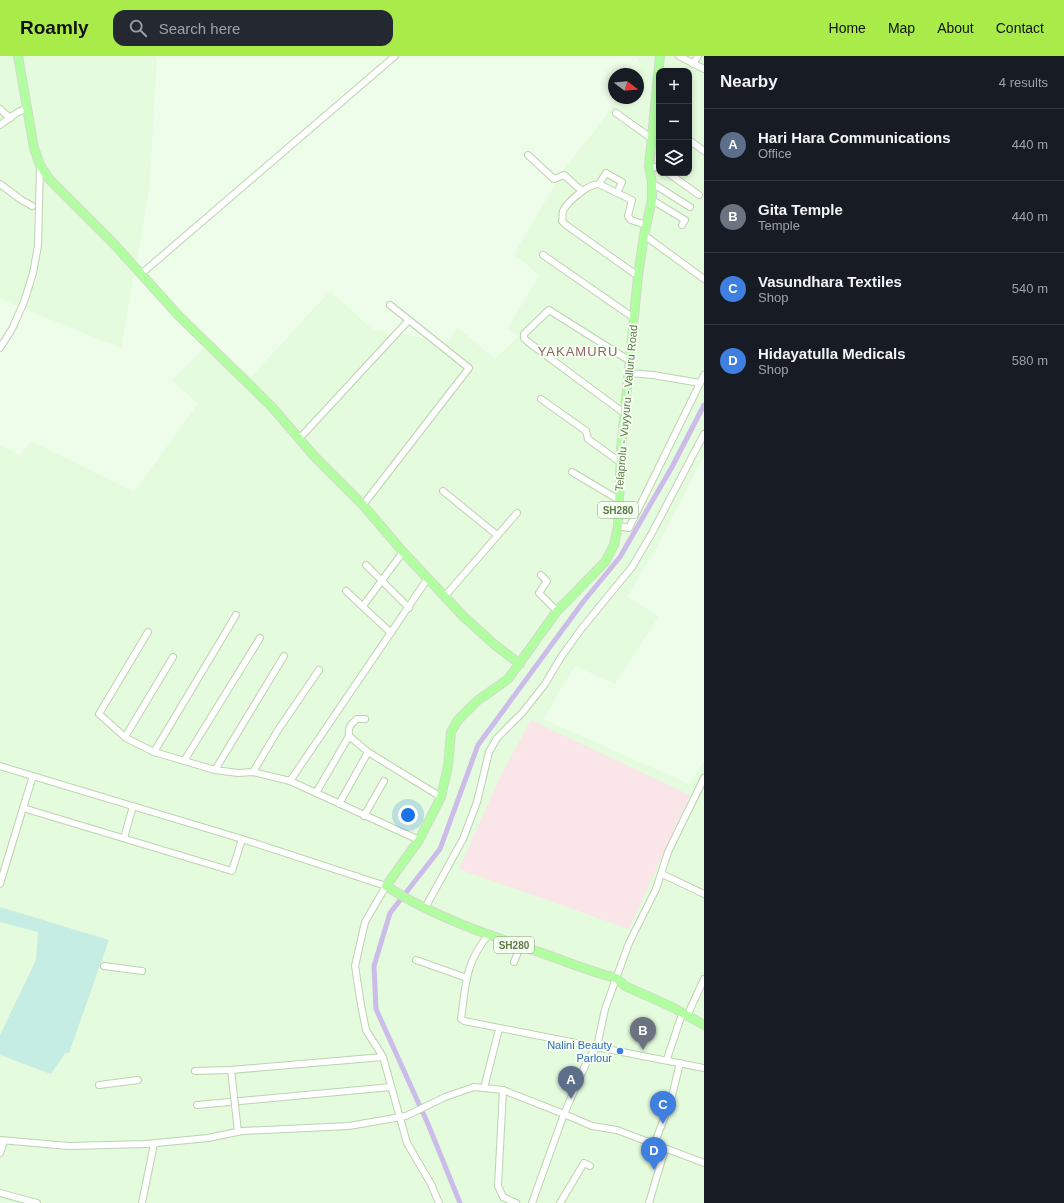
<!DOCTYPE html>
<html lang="en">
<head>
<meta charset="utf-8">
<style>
  :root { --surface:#171b24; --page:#242831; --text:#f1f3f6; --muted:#9ea1a6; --line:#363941; --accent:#a9ec4a }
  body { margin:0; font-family:Helvetica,sans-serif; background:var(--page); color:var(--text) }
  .controls { position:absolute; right:12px; top:12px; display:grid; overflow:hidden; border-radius:8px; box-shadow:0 2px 6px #0003 }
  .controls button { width:36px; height:36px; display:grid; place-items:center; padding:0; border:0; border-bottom:1px solid var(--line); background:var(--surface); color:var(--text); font:20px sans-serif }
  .compass { position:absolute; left:608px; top:12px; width:36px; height:36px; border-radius:50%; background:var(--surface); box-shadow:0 2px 6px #0003; rotate:106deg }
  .you { position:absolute; left:408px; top:759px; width:14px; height:14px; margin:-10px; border:3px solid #fff; border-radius:50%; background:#1a73e8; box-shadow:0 0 0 6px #1a73e833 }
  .badge { display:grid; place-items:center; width:26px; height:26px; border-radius:50%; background:var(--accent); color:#fff; font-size:13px; font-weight:700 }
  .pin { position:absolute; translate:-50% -33px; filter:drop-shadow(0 1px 2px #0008) }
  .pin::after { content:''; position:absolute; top:21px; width:14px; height:12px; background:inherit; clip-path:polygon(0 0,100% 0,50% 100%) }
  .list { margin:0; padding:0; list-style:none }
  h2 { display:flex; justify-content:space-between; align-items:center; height:52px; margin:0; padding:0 16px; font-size:17px }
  h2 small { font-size:13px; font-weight:400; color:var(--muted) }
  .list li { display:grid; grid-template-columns:26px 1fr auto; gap:12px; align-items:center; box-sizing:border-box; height:72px; padding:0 16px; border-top:1px solid var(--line) }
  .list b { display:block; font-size:15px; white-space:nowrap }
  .list p { margin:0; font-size:13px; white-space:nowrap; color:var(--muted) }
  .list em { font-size:13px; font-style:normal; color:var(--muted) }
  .icon { flex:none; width:22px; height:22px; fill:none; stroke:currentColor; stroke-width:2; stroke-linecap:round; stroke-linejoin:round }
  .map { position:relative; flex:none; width:704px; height:1147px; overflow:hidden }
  header { display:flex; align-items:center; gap:24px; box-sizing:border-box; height:56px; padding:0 20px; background:var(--accent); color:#111 }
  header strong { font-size:19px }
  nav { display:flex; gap:22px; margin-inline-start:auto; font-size:14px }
  .search { width:280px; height:36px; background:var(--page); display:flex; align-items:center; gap:10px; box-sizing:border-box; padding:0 14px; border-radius:12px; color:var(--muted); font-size:15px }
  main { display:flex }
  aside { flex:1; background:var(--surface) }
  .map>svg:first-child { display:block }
  .residential { fill:#e4fbdd; fill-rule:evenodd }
  .education { fill:#fae5e9 }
  .green { fill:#c6ede4 }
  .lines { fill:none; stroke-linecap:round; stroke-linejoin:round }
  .canal { stroke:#cbbce9; stroke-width:5 }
  .minor-casing { stroke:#bdd3b0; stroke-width:8 }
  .major-casing { stroke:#d2dacc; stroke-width:10 }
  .minor { stroke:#fff; stroke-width:6 }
  .major { stroke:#b1fea0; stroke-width:8 }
  .minor-bridge-casing { stroke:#bdd3b0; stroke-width:8; stroke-linecap:butt }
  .minor-bridge { stroke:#fff; stroke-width:6 }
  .shop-dot { fill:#3f7fe0; stroke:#f4fff1; stroke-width:1.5 }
  .labels { text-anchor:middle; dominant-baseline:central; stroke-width:4; stroke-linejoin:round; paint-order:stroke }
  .shield { fill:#f4fff1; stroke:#8ca27c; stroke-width:1 }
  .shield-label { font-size:10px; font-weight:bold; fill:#607a4a }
  .street-label { font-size:11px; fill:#607a4a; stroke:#f4fff1 }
  .shop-label { font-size:11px; fill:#366cbe; stroke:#f4fff1; text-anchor:end }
  .quarter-label { font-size:13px; letter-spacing:1px; fill:#96636a; stroke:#f4fff1 }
</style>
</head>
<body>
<header>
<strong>Roamly</strong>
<div class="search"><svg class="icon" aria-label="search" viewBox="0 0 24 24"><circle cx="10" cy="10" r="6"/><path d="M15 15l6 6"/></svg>Search here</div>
<nav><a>Home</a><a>Map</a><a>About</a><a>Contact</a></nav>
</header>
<main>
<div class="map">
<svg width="704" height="1147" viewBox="0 0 704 1147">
  <rect width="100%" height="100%" fill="#edfde9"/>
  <!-- residential -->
  <g class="residential">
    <polygon points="0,0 155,0 157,4 149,135 121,292 0,243"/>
    <path d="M635 0H704V400L658 489 627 541 659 560 615 628 575 610 543 663 689 728 704 705V1147H0V389L20 399 31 385 134 436 198 348 172 324 211 285 251 321 330 235 373 274 448 286 457 271 495 303 518 281 508 272 539 219 514 198 566 110 597 72 618 42H638V18H634L641 7ZM659 15H689V117H659Z"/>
  </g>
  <!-- education -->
  <polygon class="education" points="531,664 690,739 629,873 459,813 501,719"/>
  <!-- green -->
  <polygon class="green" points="0,851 109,884 69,997 65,997 51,1018 0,999 0,979 36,904 38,876 0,866"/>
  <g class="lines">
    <!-- canal -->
    <polyline class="canal" points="460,1147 428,1068 376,953 374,910 390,857 440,793 478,689 583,546 620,501 672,411 704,349"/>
    <defs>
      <g id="minor">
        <polyline points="679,0 704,13"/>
        <polyline points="693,8 698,0"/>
        <polyline points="0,53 10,62"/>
        <polyline points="616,57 651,82"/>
        <polyline points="0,69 18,56 26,53"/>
        <polyline points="689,84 704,95"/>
        <polyline points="528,99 554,123 564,119 582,135"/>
        <polyline points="649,110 659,112"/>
        <polyline points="668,117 699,139"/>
        <polyline points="652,127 690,151"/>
        <polyline points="0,128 20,143 32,150"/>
        <polyline points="599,128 617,137"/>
        <polyline points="652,144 685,164 682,169"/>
        <polyline points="644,179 704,223"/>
        <polyline points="543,199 634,262"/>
        <polyline points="141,218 395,0"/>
        <path d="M638 220 566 169 562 165C563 162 562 158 563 155 568 145 588 128 599 128L606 117 622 126 617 137 632 144 628 160 631 164 646 169"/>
        <polyline points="0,292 12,273 24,246 33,217 38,190 40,109"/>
        <polyline points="629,317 653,319 700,327"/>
        <polyline points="541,343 586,375 588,383 620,406"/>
        <polyline points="624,357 528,286 524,282 524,278 549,254 630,305"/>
        <polyline points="299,383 409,264"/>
        <polyline points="572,416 619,444"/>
        <polyline points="443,435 497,479"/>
        <polyline points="363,449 469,312 390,249"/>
        <polyline points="618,470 629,472 704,319"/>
        <polyline points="366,509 409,552"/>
        <polyline points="541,519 547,525 539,537 557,555"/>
        <polyline points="346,535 391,577"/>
        <polyline points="445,540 517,457"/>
        <polyline points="363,550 403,496"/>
        <polyline points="148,576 99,658 126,682 154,696 215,714 238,717 253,716 290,725 419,784"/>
        <path d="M365 663H357C350 669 348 671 349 680L368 696 441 741"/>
        <polyline points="125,681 173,601"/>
        <polyline points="154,696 236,559"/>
        <polyline points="184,705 260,582"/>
        <polyline points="0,710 242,783 386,830 365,866 355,910 361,949 366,974 383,1001 407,1087 431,1128 439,1147"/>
        <polyline points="215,714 284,600"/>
        <polyline points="253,716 278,674 319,614"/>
        <polyline points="33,720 23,752 232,815 242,783"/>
        <polyline points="704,722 668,796 656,833 629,887 605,953 597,991 588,1003 564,1058 592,1070 617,1074 704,1107"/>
        <polyline points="290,725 428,522"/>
        <polyline points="316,737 349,680"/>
        <polyline points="339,748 368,696"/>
        <polyline points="364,760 384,725"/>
        <polyline points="124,782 133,750"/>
        <polyline points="662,818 704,838"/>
        <polyline points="0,828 23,752"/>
        <polyline points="425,852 463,783 477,746 489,696 497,682 523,656 545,628 561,601 582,572 632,511 652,477 704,378"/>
        <path d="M489 878C465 907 466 927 461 963L464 965 704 1012"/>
        <polyline points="416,904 467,922"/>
        <polyline points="514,906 520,891"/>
        <polyline points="104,910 142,915"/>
        <polyline points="687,960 704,923"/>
        <polyline points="667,1003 682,958"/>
        <polyline points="231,1014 234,1041"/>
        <polyline points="195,1015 231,1014 383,1001"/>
        <polyline points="99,1029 138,1024"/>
        <polyline points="484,1032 499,973"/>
        <polyline points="503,1034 498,1130 503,1141 516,1147"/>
        <polyline points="197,1049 391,1031"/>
        <polyline points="235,1049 238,1076"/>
        <polyline points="0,1084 69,1090 146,1088 208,1082 242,1075 349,1070 406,1060 445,1041 474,1031 503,1034 564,1058 532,1147"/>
        <polyline points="654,1089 671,1044 680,1007"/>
        <polyline points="0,1097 4,1085"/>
        <polyline points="0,1137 37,1147"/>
        <polyline points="142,1147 154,1088"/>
        <polyline points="560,1147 584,1107 590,1110"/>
        <polyline points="649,1147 665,1093"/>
      </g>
      <g id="major">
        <polyline points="18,0 34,92 40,109 49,123 114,188 178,259 272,351 314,400 363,449 403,496 464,561 495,589 520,608"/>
        <path d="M660 0 649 110 652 127V144L644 179 638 220 621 394 618 470 614 489 605 506 557 555 508 623 477 645 458 664 451 676 448 710 441 741 419 784 386 830C434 861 488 879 542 897 567 906 591 916 616 922L625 930 672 951 704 969"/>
      </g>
    </defs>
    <!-- minor casing -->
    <use href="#minor" class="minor-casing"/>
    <!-- major casing -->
    <use href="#major" class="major-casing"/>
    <!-- minor -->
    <use href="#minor" class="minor"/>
    <!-- major -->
    <use href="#major" class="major"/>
    <defs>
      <polyline id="minor-bridge" points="234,1041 235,1049"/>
    </defs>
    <!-- minor-bridge casing -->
    <use href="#minor-bridge" class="minor-bridge-casing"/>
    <!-- minor-bridge -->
    <use href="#minor-bridge" class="minor-bridge"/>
  </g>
  <!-- markers -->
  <circle class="shop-dot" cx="620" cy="995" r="4"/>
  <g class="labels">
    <!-- shield labels -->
    <g class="shield">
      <rect x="598" y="446" width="40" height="16" rx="3"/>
      <rect x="494" y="881" width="40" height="16" rx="3"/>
    </g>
    <g class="shield-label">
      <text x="618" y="454">SH280</text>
      <text x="514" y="889">SH280</text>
    </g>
    <!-- street labels -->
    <g class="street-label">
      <text transform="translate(626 352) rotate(-85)">Telaprolu - Vuyyuru - Valluru Road</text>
    </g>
    <!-- shop labels -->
    <g class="shop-label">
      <text x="612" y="989">Nalini Beauty<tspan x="612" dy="13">Parlour</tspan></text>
    </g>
    <!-- quarter labels -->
    <g class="quarter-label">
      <text x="578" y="295">YAKAMURU</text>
    </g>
  </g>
</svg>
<div class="controls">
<button>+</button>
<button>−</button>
<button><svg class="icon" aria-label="layers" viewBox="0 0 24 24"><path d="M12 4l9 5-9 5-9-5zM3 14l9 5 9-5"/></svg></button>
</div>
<svg class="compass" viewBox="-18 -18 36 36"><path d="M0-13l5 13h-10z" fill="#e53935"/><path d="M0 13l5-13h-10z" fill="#9ea1a6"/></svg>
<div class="you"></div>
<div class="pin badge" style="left:571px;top:1043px;background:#5c6f8a">A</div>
<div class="pin badge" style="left:643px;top:994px;background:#6b7280">B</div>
<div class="pin badge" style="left:663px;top:1068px;background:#3f7fe0">C</div>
<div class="pin badge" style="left:654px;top:1114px;background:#3f7fe0">D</div>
</div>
<aside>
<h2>Nearby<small>4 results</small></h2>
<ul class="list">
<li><span class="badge" style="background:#5c6f8a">A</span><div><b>Hari Hara Communications</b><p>Office</p></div><em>440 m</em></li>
<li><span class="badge" style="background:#6b7280">B</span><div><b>Gita Temple</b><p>Temple</p></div><em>440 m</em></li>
<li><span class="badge" style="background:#3f7fe0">C</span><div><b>Vasundhara Textiles</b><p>Shop</p></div><em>540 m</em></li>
<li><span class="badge" style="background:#3f7fe0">D</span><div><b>Hidayatulla Medicals</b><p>Shop</p></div><em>580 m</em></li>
</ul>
</aside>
</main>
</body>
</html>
